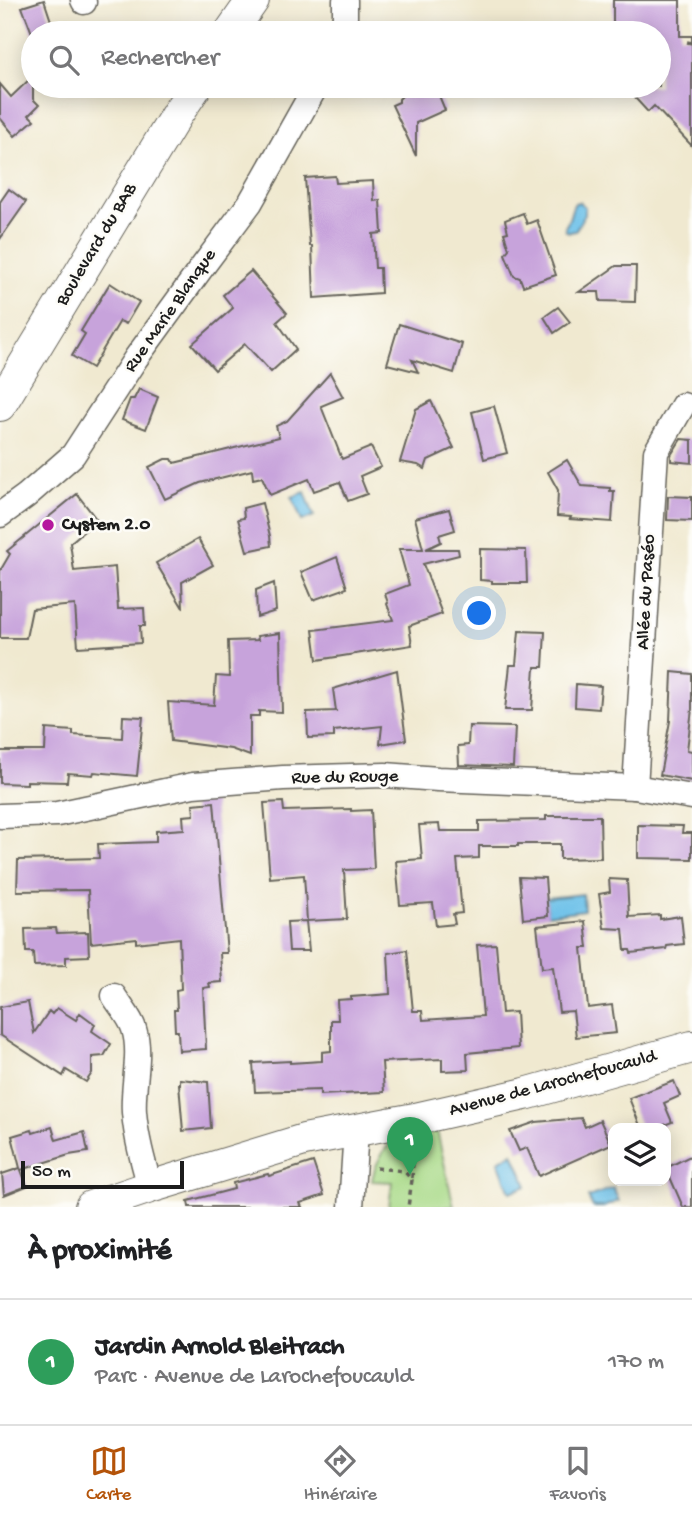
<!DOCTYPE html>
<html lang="fr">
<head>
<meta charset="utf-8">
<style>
  :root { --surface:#fff; --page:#f2f2f2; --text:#202124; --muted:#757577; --line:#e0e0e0; --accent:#b45309 }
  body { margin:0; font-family:"Gochi Hand",sans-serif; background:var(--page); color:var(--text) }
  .controls { position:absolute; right:21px; bottom:21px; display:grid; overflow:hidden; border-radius:14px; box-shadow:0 4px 18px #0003 }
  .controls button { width:63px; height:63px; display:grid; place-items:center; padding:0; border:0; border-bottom:2px solid var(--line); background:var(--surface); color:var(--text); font:35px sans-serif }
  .scale { position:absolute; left:21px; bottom:18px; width:163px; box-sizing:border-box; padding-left:7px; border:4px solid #1c1c1c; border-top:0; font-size:19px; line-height:24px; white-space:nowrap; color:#1c1c1c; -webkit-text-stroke:5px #fdfcf7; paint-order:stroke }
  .you { position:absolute; left:480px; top:614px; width:24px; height:24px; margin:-18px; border:5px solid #fff; border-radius:50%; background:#1a73e8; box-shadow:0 0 0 10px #1a73e833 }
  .badge { display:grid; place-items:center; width:46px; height:46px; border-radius:50%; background:var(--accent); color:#fff; font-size:23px; font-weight:700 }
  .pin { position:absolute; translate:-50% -58px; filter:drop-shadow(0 2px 4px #0008) }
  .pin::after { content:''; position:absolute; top:37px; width:24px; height:21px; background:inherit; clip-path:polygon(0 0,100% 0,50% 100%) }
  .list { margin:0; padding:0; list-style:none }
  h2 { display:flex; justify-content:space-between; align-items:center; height:91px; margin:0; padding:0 28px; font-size:30px }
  h2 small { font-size:23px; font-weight:400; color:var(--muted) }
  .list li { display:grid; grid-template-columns:46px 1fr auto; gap:21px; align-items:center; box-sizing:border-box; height:126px; padding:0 28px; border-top:2px solid var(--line) }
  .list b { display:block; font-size:26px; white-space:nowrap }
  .list p { margin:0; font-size:23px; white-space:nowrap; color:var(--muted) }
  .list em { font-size:23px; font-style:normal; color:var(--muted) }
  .icon { flex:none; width:38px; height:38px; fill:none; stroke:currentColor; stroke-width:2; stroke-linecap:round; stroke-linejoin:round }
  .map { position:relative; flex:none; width:692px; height:1207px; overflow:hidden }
  .search { position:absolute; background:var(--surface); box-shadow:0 4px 18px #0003; left:21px; right:21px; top:21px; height:77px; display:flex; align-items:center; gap:18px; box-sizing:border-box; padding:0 24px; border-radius:38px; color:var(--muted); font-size:26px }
  .sheet { height:217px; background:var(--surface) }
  nav { display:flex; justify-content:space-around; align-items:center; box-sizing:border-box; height:98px; border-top:2px solid var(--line); background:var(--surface); font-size:19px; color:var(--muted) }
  nav a { display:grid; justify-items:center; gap:4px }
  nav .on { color:var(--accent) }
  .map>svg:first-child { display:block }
  .green { fill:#a9da88; stroke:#627b52; stroke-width:2 }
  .water { fill:#6dc1e9; stroke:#446e82; stroke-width:2 }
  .building { fill:#c7a3db }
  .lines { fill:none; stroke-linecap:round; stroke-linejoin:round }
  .minor-casing { stroke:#66645b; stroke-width:27 }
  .major-casing { stroke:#66645b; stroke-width:34 }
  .path { stroke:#66645b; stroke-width:3.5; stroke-dasharray:5 5; stroke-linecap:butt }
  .minor { stroke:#fff; stroke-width:24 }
  .major { stroke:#fff; stroke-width:32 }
  .poi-dot { fill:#b5179e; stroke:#fdfcf7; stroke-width:2.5 }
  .labels { text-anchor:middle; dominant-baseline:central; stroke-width:5; stroke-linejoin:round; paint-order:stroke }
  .street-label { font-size:19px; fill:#1c1c1c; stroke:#fdfcf7 }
  .poi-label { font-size:19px; font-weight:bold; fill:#1c1c1c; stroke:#fdfcf7; text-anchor:start }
</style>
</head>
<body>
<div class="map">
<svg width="692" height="1207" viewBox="0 0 692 1207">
  <rect width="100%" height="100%" fill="#fdfcf7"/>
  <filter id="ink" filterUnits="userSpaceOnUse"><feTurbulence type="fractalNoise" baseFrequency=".0143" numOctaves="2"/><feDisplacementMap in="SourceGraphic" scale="14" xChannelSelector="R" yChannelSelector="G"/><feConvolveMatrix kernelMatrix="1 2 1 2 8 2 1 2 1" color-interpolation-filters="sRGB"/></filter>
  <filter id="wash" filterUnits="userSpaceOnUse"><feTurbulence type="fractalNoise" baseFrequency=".00686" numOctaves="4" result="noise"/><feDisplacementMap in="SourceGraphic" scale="28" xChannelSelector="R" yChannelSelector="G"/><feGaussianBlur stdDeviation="1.57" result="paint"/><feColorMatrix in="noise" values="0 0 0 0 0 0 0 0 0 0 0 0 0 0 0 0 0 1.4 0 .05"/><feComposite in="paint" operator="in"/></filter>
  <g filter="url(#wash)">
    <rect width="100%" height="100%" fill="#f0e9d0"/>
    <!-- green -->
    <path class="green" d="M437 1131 454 1207H389L392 1182 372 1181C374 1167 384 1145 398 1138 405 1134 428 1132 437 1131Z"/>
    <!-- water -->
    <g class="water">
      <path d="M579 202 585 207V214L575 231 570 232 566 231 565 227C571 219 570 210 575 203Z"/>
      <polygon points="305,492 314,516 302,521 292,497"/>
      <polygon points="583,894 584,910 547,915 546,898"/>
      <polygon points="513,1153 527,1186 510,1192 498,1161"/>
      <polygon points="613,1188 619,1201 603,1207 593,1207 588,1197"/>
    </g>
    <g id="blocks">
      <!-- building -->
      <g class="building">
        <polygon points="44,0 55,33 32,33 22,7"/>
        <polygon points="613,0 680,0 680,36 692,36 692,146 654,106 648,112 624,86 659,86 659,33 613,33"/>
        <polygon points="33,76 33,99 39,105 29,115 34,120 15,136 0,118 0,84 11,97"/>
        <polygon points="398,86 435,86 445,110 416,123 416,156 392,105 399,102 399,99 402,96"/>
        <polygon points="335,176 336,183 373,181 374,201 380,200 382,233 373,234 375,268 380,268 381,293 314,298 312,246 310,246 305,178"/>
        <polygon points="9,189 26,202 0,239 0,202"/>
        <polygon points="523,213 527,224 537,220 556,275 523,286 520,278 514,276 505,254 509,249 504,233 508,232 505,220"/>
        <polygon points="616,266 636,266 635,302 600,301 599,292 579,292"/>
        <polygon points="251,271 287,313 277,322 296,349 271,372 245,344 215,370 192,344 233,308 223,295"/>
        <polygon points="110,283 139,302 126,324 120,321 92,368 72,356 85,334 81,331"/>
        <polygon points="558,307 570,322 554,333 544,317"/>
        <polygon points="399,324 462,344 454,373 412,360 418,372 387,364"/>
        <polygon points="330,373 343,397 321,406 342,459 371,447 381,467 360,476 367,494 348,501 340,482 314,491 309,479 270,495 262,477 253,479 252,470 200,483 165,499 149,467 165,459 172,459 174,463 279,437 276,426 287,421"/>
        <polygon points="139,389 158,397 146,429 122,420 130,399 134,399"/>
        <polygon points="431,401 454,448 428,460 425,469 418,465 400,462 416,409"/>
        <polygon points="494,406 507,453 484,459 472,412"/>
        <polygon points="681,439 692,440 692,463 671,461 671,455"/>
        <polygon points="567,460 582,486 610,488 610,491 614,491 612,522 570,519 571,517 557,516 558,490 548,472"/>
        <polygon points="77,494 97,520 70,543 74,571 115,567 118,609 144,608 145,626 140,626 141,643 78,647 75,605 32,609 26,638 0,638 0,571 10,554 7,551"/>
        <polygon points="668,496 692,497 692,521 667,520"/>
        <polygon points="262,503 270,536 271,546 247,551 238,519 244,518 243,508"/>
        <polygon points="449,509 455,530 439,535 441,542 426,549 458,549 459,555 423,564 442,614 409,626 412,645 317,660 313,630 393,620 387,604 388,603 385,594 409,585 399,549 423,549 415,518"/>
        <polygon points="198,539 213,565 182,582 183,608 156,563"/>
        <polygon points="480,549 526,550 527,583 492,583 492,581 480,580"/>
        <polygon points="337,557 347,588 313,600 301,572"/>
        <polygon points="274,583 276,611 257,617 256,590"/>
        <polygon points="519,631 545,632 543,667 535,667 532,710 505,710 510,665 516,665"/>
        <polygon points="280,633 282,712 259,711 259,716 250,716 250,756 231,749 171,741 168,702 214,705 216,676 229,677 228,641 258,640 257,636"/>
        <polygon points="397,670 406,740 380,744 382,726 334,731 334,737 308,738 307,712 336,711 333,689"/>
        <polygon points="672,672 692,674 692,709 687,750 692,751 692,781 660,775 670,721"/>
        <polygon points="576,684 601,686 599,709 575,707"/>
        <polygon points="123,716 143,717 137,776 94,772 93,775 68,773 67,782 27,781 27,784 0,783 0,751 45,751 46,729 73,731 73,735 122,738"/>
        <polygon points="469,726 515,727 513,767 459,765 458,746 468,745"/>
        <polygon points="214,802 227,953 220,953 222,982 209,983 210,987 203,988 206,1049 179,1051 178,1031 175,1031 174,1010 177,1010 176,990 181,989 179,938 136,943 136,938 91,943 88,890 17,891 18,860 99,858 98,844 156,842 156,831 184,829 183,816 194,815 193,804"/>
        <polygon points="283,802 284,811 351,809 351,811 371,810 374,869 344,870 347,919 307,921 304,875 270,878 264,803"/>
        <polygon points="546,816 600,816 601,858 560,859 560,844 518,844 518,846 479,846 479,858 457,859 462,913 453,914 455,924 436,926 433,903 400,905 396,861 422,859 419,825 439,824 440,831 479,831 479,821 546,820"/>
        <polygon points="638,825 683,826 682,833 692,833 692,859 638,858"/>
        <polygon points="519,877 545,878 548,916 523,919"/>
        <polygon points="609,879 627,880 629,917 660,915 660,919 681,916 684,944 667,946 666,949 631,953 630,950 625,950 623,929 604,928 599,894 610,892"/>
        <polygon points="306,921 309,951 289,951 287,922"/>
        <polygon points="585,921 588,948 582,948 588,1008 612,1005 616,1033 576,1037 573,1011 559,1012 553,967 542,968 537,926"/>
        <polygon points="56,928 57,933 88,932 89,956 66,957 66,965 34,966 33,952 26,952 25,929"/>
        <polygon points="496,944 502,1013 516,1012 518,1048 467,1053 468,1070 442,1071 442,1059 382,1062 384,1092 320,1095 320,1090 255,1092 253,1063 290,1061 290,1063 322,1061 322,1052 331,1051 331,1020 338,1020 337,1000 351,999 351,997 390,994 388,953 407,950 413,1011 422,1011 423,1020 483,1016 477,945"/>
        <polygon points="28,1002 34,1033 49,1011 52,1014 57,1008 76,1020 80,1013 95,1024 92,1031 111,1044 104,1056 92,1057 92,1073 86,1082 66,1070 63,1076 0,1035 0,1007"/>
        <polygon points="180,1079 208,1082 211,1128 183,1131 179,1084 180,1084"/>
        <polygon points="674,1081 680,1096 664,1103 672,1122 657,1128 641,1128 629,1098"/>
        <polygon points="581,1118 585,1127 600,1120 611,1144 539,1176 527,1148 519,1151 510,1131 536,1122"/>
        <polygon points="52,1127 56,1140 84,1132 88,1152 69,1155 21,1170 27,1186 4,1195 2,1174 20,1168 12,1136 32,1130 33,1133"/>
        <polygon points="692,1155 692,1207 683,1207 666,1168"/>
        <polygon points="313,1162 324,1195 300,1203 302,1207 189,1207 188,1201 234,1189 233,1183 268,1174 269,1176"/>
      </g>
    </g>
  </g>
  <g filter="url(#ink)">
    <use href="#blocks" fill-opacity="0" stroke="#66645b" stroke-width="2"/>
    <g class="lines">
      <defs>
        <g id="minor">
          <polyline points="83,0 84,2"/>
          <polyline points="340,33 345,17 345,0"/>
          <polyline points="0,515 26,496 73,455 136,358 200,270 250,203 316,86"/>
          <polyline points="635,787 656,452 683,405"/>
          <polyline points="0,816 57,814 193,785 283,778 385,775 438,779 635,787 692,797"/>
          <path d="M114 996C120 1006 131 1018 134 1029 142 1054 132 1085 134 1112 136 1137 143 1162 150 1187"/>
          <polyline points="351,1207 356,1130"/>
        </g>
        <g id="major">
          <polyline points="230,33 253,0"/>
          <polyline points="0,405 177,114 196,86"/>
          <polyline points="91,1207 150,1187 304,1140 415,1119 525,1094 692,1047"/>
        </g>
      </defs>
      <!-- minor casing -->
      <use href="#minor" class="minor-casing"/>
      <!-- major casing -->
      <use href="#major" class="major-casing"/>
      <!-- path -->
      <g class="path">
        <polyline points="687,42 692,43"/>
        <polyline points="376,1168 404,1171 412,1180 408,1207"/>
        <polyline points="412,1178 414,1144"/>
      </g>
      <!-- minor -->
      <use href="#minor" class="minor"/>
      <!-- major -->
      <use href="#major" class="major"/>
    </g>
  </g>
  <!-- markers -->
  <circle class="poi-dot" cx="48" cy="525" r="7"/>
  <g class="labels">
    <!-- street labels -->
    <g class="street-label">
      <text transform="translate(97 245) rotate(-59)">Boulevard du BAB</text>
      <text transform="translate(171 311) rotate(-55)">Rue Marie Blanque</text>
      <text transform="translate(647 592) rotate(-87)">Allée du Paséo</text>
      <text transform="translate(345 778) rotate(-1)">Rue du Rouge</text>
      <text transform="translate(553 1084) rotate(-15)">Avenue de Larochefoucauld</text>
    </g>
    <!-- poi labels -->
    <g class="poi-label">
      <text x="62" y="525">Cystem 2.0</text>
    </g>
  </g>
</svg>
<div class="controls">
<button><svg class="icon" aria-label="layers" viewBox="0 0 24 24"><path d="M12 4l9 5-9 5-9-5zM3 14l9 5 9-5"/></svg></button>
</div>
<div class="scale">50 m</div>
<div class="you"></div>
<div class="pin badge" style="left:410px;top:1175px;background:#2e9e5b">1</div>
<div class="search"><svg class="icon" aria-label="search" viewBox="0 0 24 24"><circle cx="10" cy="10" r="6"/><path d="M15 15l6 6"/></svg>Rechercher</div>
</div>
<section class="sheet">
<h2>À proximité<small></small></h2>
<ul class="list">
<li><span class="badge" style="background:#2e9e5b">1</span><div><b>Jardin Arnold Bleitrach</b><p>Parc · Avenue de Larochefoucauld</p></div><em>170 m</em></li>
</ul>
</section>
<nav>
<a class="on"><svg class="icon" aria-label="map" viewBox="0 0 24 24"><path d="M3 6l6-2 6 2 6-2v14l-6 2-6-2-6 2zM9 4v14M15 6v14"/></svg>Carte</a>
<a><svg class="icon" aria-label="directions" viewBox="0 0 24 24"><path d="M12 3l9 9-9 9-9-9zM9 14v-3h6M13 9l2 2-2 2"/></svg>Itinéraire</a>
<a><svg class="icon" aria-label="saved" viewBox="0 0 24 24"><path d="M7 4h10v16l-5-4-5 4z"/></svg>Favoris</a>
</nav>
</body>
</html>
